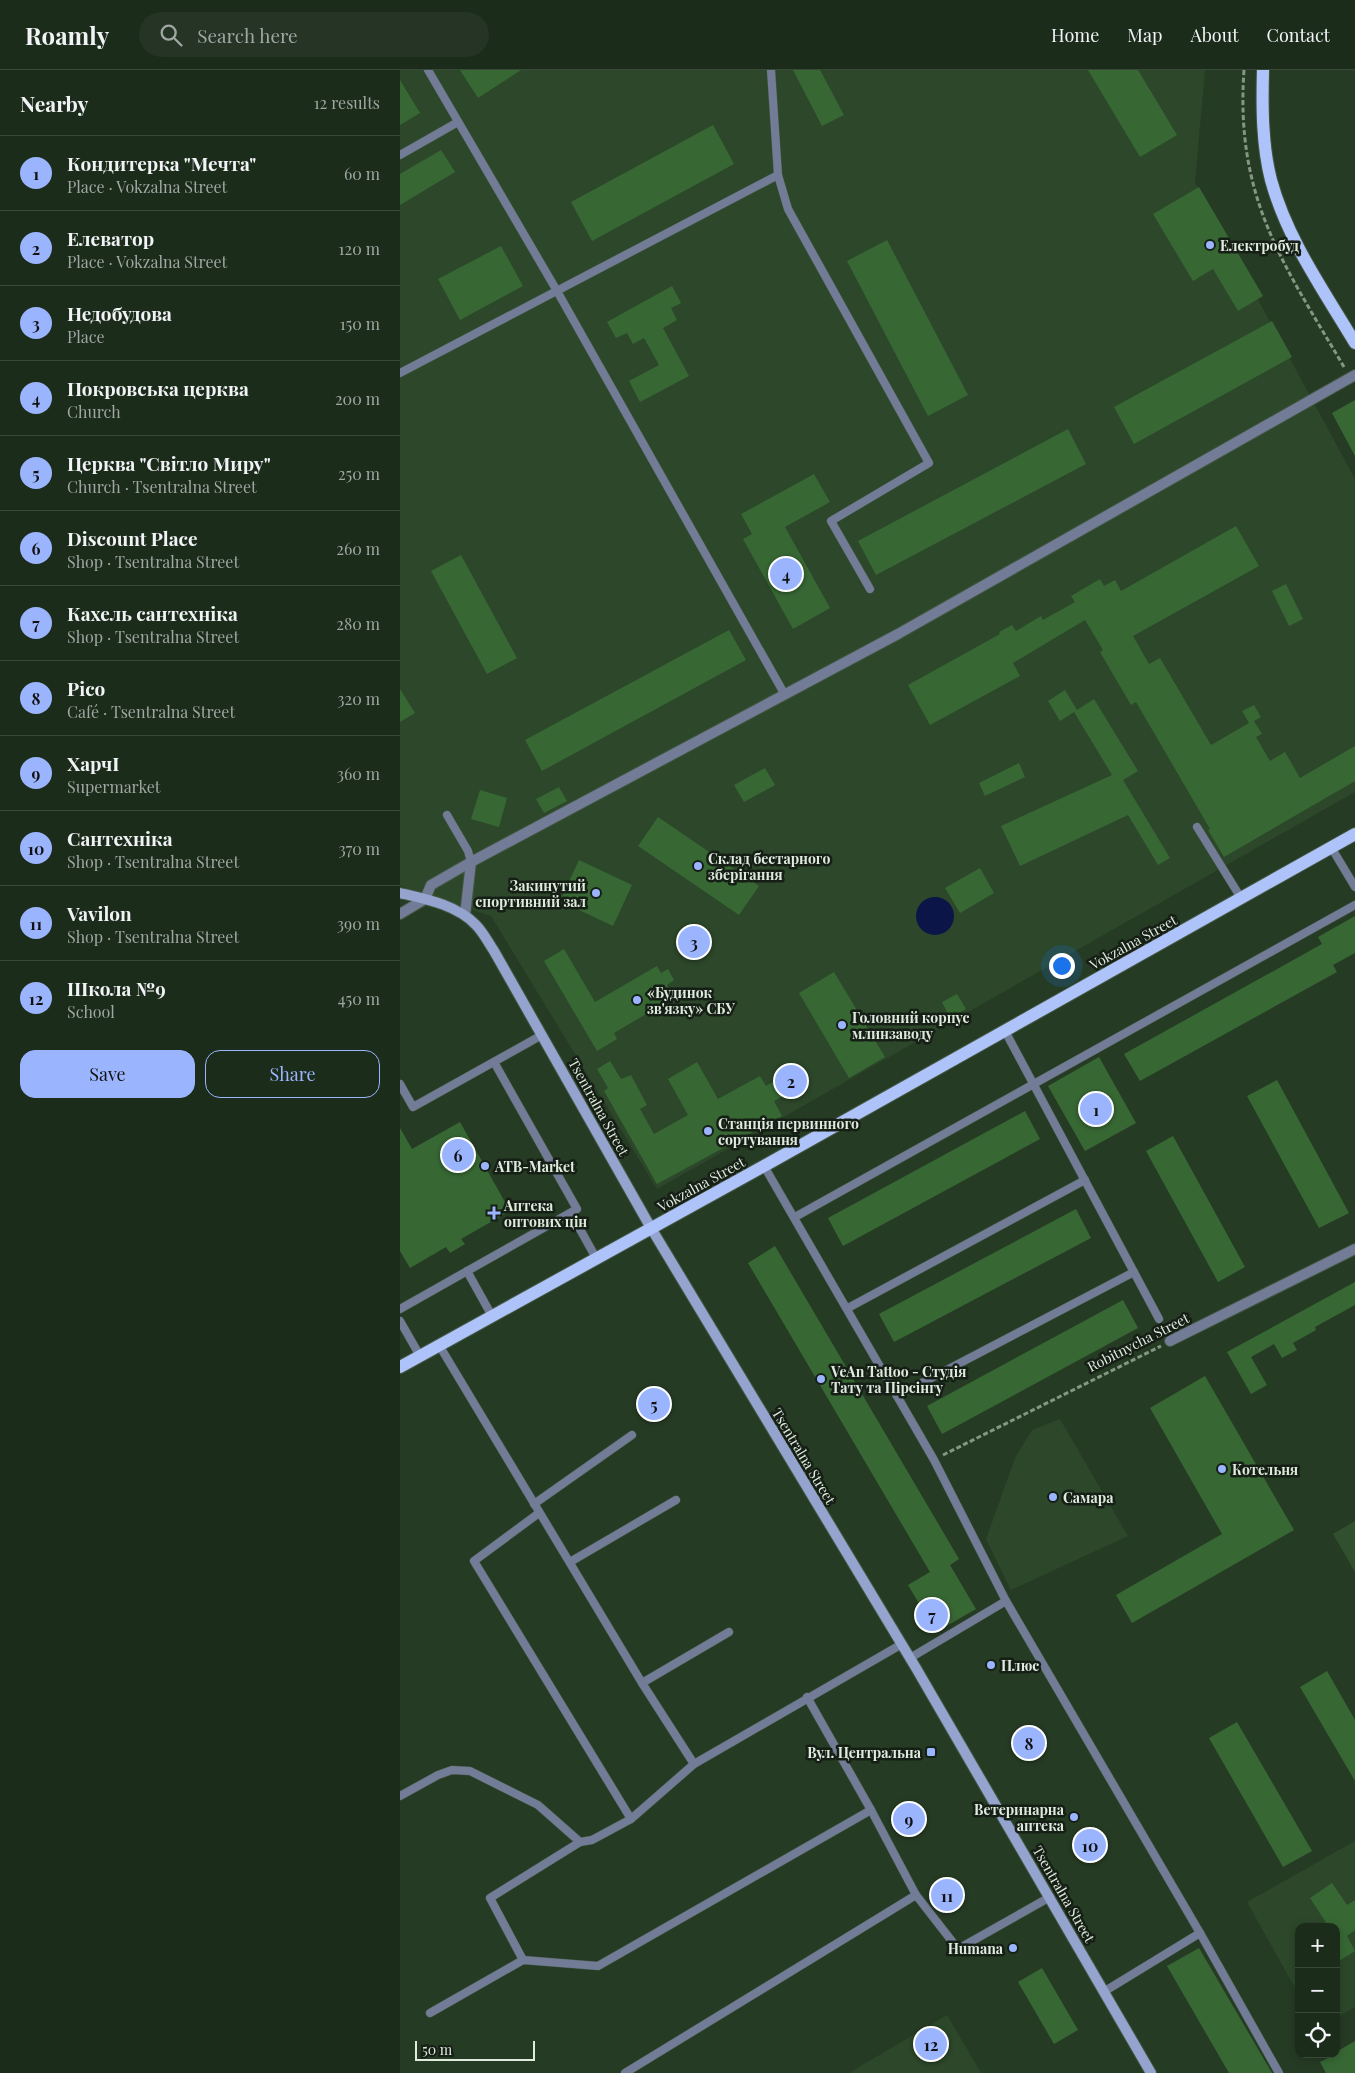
<!DOCTYPE html>
<html lang="en">
<head>
<meta charset="utf-8">
<style>
  :root { --surface:#1c2c1b; --page:#253424; --text:#f1f3f6; --muted:#a0a7a3; --line:#3a483a; --accent:#9ab5fd }
  body { margin:0; font-family:"Playfair Display",serif; background:var(--page); color:var(--text) }
  .controls { position:absolute; right:15px; bottom:15px; display:grid; overflow:hidden; border-radius:10px; box-shadow:0 2px 8px #0003 }
  .controls button { width:45px; height:45px; display:grid; place-items:center; padding:0; border:0; border-bottom:1px solid var(--line); background:var(--surface); color:var(--text); font:25px sans-serif }
  .scale { position:absolute; left:15px; bottom:12px; width:120px; box-sizing:border-box; padding-left:5px; border:2px solid #deebdd; border-top:0; font-size:14px; line-height:18px; white-space:nowrap; color:#deebdd; -webkit-text-stroke:4px #161f15; paint-order:stroke }
  .you { position:absolute; left:661px; top:895px; width:18px; height:18px; margin:-12px; border:4px solid #fff; border-radius:50%; background:#1a73e8; box-shadow:0 0 0 8px #1a73e833 }
  .badge { display:grid; place-items:center; width:32px; height:32px; border-radius:50%; background:var(--accent); color:#111; font-size:16px; font-weight:700 }
  .pin { position:absolute; translate:-50% -50%; border:2px solid #fff; box-shadow:0 1px 5px #0006 }
  .list { margin:0; padding:0; list-style:none }
  h2 { display:flex; justify-content:space-between; align-items:center; height:65px; margin:0; padding:0 20px; font-size:21px }
  h2 small { font-size:16px; font-weight:400; color:var(--muted) }
  .list li { display:grid; grid-template-columns:32px 1fr auto; gap:15px; align-items:center; box-sizing:border-box; height:75px; padding:0 20px; border-top:1px solid var(--line) }
  .list b { display:block; font-size:19px; white-space:nowrap }
  .list p { margin:0; font-size:16px; white-space:nowrap; color:var(--muted) }
  .list em { font-size:16px; font-style:normal; color:var(--muted) }
  .actions { display:flex; gap:10px; padding:15px 20px }
  .actions a { flex:1; padding:11px 0; border:1px solid var(--accent); border-radius:15px; text-align:center; font-size:18px; color:var(--accent) }
  .actions .main { background:var(--accent); color:#111 }
  .icon { flex:none; width:28px; height:28px; fill:none; stroke:currentColor; stroke-width:2; stroke-linecap:round; stroke-linejoin:round }
  .map { position:relative; flex:none; width:955px; height:2003px; overflow:hidden }
  header { display:flex; align-items:center; gap:30px; box-sizing:border-box; height:70px; padding:0 25px; background:var(--surface); border-bottom:1px solid var(--line) }
  header strong { font-size:24px }
  nav { display:flex; gap:28px; margin-inline-start:auto; font-size:18px }
  .search { width:350px; height:45px; background:var(--page); display:flex; align-items:center; gap:12px; box-sizing:border-box; padding:0 18px; border-radius:28px; color:var(--muted); font-size:19px }
  main { display:flex }
  aside { flex:1; background:var(--surface) }
  .map>svg:first-child { display:block }
  .built { fill:#2c472a }
  .green { fill:#30502e }
  .water { fill:#0b1548 }
  .building { fill:#376834 }
  .lines { fill:none; stroke-linecap:round; stroke-linejoin:round }
  .lane-casing { stroke:#435742; stroke-width:9 }
  .street-casing { stroke:#435742; stroke-width:12 }
  .secondary-casing { stroke:#435742; stroke-width:12 }
  .primary-casing { stroke:#435742; stroke-width:14 }
  .path { stroke:#859683; stroke-width:3; stroke-dasharray:5 2.5; stroke-linecap:butt }
  .lane { stroke:#727c97; stroke-width:8 }
  .street { stroke:#727c97; stroke-width:10 }
  .secondary { stroke:#94a4cf; stroke-width:10 }
  .primary { stroke:#aec3fa; stroke-width:12 }
  .poi-dot { fill:#9ab5fd; stroke:#161f15; stroke-width:2 }
  .labels { text-anchor:middle; dominant-baseline:central; stroke-width:5; stroke-linejoin:round; paint-order:stroke }
  .poi-label { font-size:14px; font-weight:bold; fill:#deebdd; stroke:#161f15; text-anchor:start }
  .street-label { font-size:14px; fill:#deebdd; stroke:#161f15 }
</style>
</head>
<body>
<header>
<strong>Roamly</strong>
<div class="search"><svg class="icon" aria-label="search" viewBox="0 0 24 24"><circle cx="10" cy="10" r="6"/><path d="M15 15l6 6"/></svg>Search here</div>
<nav><a>Home</a><a>Map</a><a>About</a><a>Contact</a></nav>
</header>
<main>
<aside>
<h2>Nearby<small>12 results</small></h2>
<ul class="list">
<li><span class="badge">1</span><div><b>Кондитерка &quot;Мечта&quot;</b><p>Place · Vokzalna Street</p></div><em>60 m</em></li>
<li><span class="badge">2</span><div><b>Елеватор</b><p>Place · Vokzalna Street</p></div><em>120 m</em></li>
<li><span class="badge">3</span><div><b>Недобудова</b><p>Place</p></div><em>150 m</em></li>
<li><span class="badge">4</span><div><b>Покровська церква</b><p>Church</p></div><em>200 m</em></li>
<li><span class="badge">5</span><div><b>Церква &quot;Світло Миру&quot;</b><p>Church · Tsentralna Street</p></div><em>250 m</em></li>
<li><span class="badge">6</span><div><b>Discount Place</b><p>Shop · Tsentralna Street</p></div><em>260 m</em></li>
<li><span class="badge">7</span><div><b>Кахель сантехніка</b><p>Shop · Tsentralna Street</p></div><em>280 m</em></li>
<li><span class="badge">8</span><div><b>Pico</b><p>Café · Tsentralna Street</p></div><em>320 m</em></li>
<li><span class="badge">9</span><div><b>ХарчI</b><p>Supermarket</p></div><em>360 m</em></li>
<li><span class="badge">10</span><div><b>Сантехніка</b><p>Shop · Tsentralna Street</p></div><em>370 m</em></li>
<li><span class="badge">11</span><div><b>Vavilon</b><p>Shop · Tsentralna Street</p></div><em>390 m</em></li>
<li><span class="badge">12</span><div><b>Школа №9</b><p>School</p></div><em>450 m</em></li>
</ul>
<div class="actions"><a class="main">Save</a><a>Share</a></div>
</aside>
<div class="map">
<svg width="955" height="2003" viewBox="0 0 955 2003">
  <rect width="100%" height="100%" fill="#263b24"/>
  <!-- built -->
  <g class="built">
    <polygon points="0,0 805,0 795,113 955,409 955,722 257,1119 91,846 0,816"/>
    <polygon points="660,1349 728,1466 611,1520 586,1469 615,1388 632,1360"/>
    <polygon points="955,1771 955,1937 936,1948 936,1857 899,1857 899,1925 847,1832"/>
    <polygon points="547,1945 581,2003 449,2003"/>
  </g>
  <!-- green -->
  <polygon class="green" points="955,1451 955,1502 933,1464"/>
  <!-- water -->
  <circle class="water" cx="535" cy="846" r="19"/>
  <!-- building -->
  <g class="building">
    <polygon points="60,0 121,0 78,28"/>
    <polygon points="393,0 420,0 444,45 422,56"/>
    <polygon points="688,0 738,0 777,65 740,87"/>
    <polygon points="0,10 20,43 0,55"/>
    <polygon points="313,55 334,94 192,171 171,132"/>
    <polygon points="41,80 55,102 0,135 0,104"/>
    <polygon points="799,117 863,226 838,241 813,199 793,211 753,144"/>
    <polygon points="487,170 568,325 528,346 447,191"/>
    <polygon points="101,176 123,216 60,250 38,209"/>
    <polygon points="272,216 281,233 271,238 277,250 263,258 289,306 240,332 229,311 259,295 244,268 233,274 227,263 216,268 207,252"/>
    <polygon points="872,251 892,287 734,374 714,337"/>
    <polygon points="955,330 955,386 932,343"/>
    <polygon points="668,359 686,394 476,505 458,471"/>
    <polygon points="414,404 430,432 385,457 430,538 393,559 343,469 352,464 341,444"/>
    <polygon points="836,456 859,496 733,566 749,594 760,588 811,675 849,653 842,641 854,635 861,647 854,651 862,664 856,667 870,691 885,682 900,708 955,676 955,711 824,787 808,760 810,759 736,632 731,635 700,582 703,580 685,550 613,593 620,606 530,655 508,615 600,564 599,562 612,555 616,561 641,546 643,550 675,532 671,526 700,509 704,516 715,510 721,521"/>
    <polygon points="61,485 117,588 87,604 31,501"/>
    <polygon points="886,514 903,549 889,556 872,521"/>
    <polygon points="329,560 346,590 142,701 125,670"/>
    <polygon points="0,619 15,643 0,652"/>
    <polygon points="665,620 677,640 694,629 738,701 723,710 770,788 758,795 728,745 620,796 601,756 712,705 674,642 660,651 648,631"/>
    <polygon points="619,693 625,707 585,726 579,713"/>
    <polygon points="365,698 375,715 344,732 334,715"/>
    <polygon points="159,717 167,731 144,743 136,729"/>
    <polygon points="80,720 107,728 99,757 71,749"/>
    <polygon points="258,747 359,816 339,845 238,776"/>
    <polygon points="179,790 232,815 213,856 160,831"/>
    <polygon points="580,798 594,823 560,843 545,818"/>
    <polygon points="955,846 955,883 933,895 937,902 740,1011 724,984 922,874 918,867"/>
    <polygon points="164,879 195,932 257,896 261,903 268,899 274,910 267,915 275,927 214,963 217,969 197,981 144,891"/>
    <polygon points="434,902 485,987 449,1008 399,923"/>
    <polygon points="557,924 566,939 550,948 542,932"/>
    <polygon points="699,987 736,1053 685,1081 648,1016"/>
    <polygon points="210,991 221,1009 231,1005 247,1035 240,1039 254,1064 288,1045 268,1009 297,992 318,1029 360,1006 366,1016 396,998 405,1014 374,1031 382,1046 257,1114 204,1021 208,1018 197,999"/>
    <polygon points="877,1010 949,1143 919,1158 847,1026"/>
    <polygon points="625,1041 640,1069 443,1176 428,1148"/>
    <polygon points="60,1052 110,1141 61,1169 65,1174 50,1183 46,1177 10,1198 0,1181 0,1058 12,1079"/>
    <polygon points="773,1066 845,1197 818,1212 746,1081"/>
    <polygon points="676,1139 691,1168 494,1272 479,1244"/>
    <polygon points="375,1176 559,1489 550,1495 576,1539 536,1562 508,1515 530,1502 348,1193"/>
    <polygon points="955,1212 955,1235 915,1257 916,1260 893,1273 897,1280 882,1288 874,1274 851,1287 867,1315 851,1324 827,1282"/>
    <polygon points="723,1230 738,1258 542,1364 527,1336"/>
    <polygon points="805,1306 894,1460 732,1553 716,1525 822,1464 750,1338"/>
    <polygon points="927,1601 955,1650 955,1711 900,1617"/>
    <polygon points="837,1652 912,1781 883,1797 809,1668"/>
    <polygon points="932,1813 947,1835 955,1830 955,1860 947,1866 955,1881 936,1893 936,1857 929,1857 910,1828"/>
    <polygon points="799,1878 872,2003 829,2003 767,1896"/>
    <polygon points="642,1898 678,1960 654,1974 618,1912"/>
    <polygon points="955,1971 955,2003 926,2003 920,1992 936,1984 936,1982"/>
  </g>
  <g class="lines">
    <defs>
      <g id="lane">
        <polyline points="28,0 157,221 385,625"/>
        <polyline points="371,0 378,105 388,139 529,393 431,451 470,519"/>
        <polyline points="0,85 58,52"/>
        <polyline points="0,303 378,105"/>
        <polyline points="47,745 68,781 71,792"/>
        <polyline points="797,757 841,828"/>
        <polyline points="931,777 955,817"/>
        <polyline points="605,961 759,1249"/>
        <polyline points="0,1014 13,1037 142,965"/>
        <polyline points="364,1096 497,1326 734,1202"/>
        <polyline points="171,1143 196,1188"/>
        <polyline points="395,1147 955,835"/>
        <polyline points="67,1201 92,1246"/>
        <polyline points="448,1238 685,1110"/>
        <polyline points="0,1239 177,1139 94,992"/>
        <polyline points="0,1251 20,1286"/>
        <polyline points="39,1275 242,1613 294,1694"/>
        <polyline points="497,1326 534,1390 606,1531 510,1588"/>
        <polyline points="134,1434 232,1365"/>
        <polyline points="139,1443 74,1491 231,1749"/>
        <polyline points="170,1492 276,1430"/>
        <polyline points="606,1531 800,1863 705,1921"/>
        <polyline points="242,1613 329,1562"/>
        <polyline points="407,1627 471,1740 516,1825 558,1879 650,1827"/>
        <polyline points="0,1726 38,1705 52,1700 70,1701 138,1735 180,1772"/>
        <polyline points="800,1863 879,2003"/>
        <polyline points="123,1890 90,1828 180,1772 192,1770 231,1749 294,1694 502,1574"/>
        <polyline points="30,1943 123,1890 198,1896 471,1740"/>
        <polyline points="225,2003 516,1825"/>
      </g>
      <g id="street">
        <polyline points="0,844 25,829 31,815 71,792 498,564 955,305"/>
        <polyline points="65,845 71,792"/>
        <polyline points="770,1271 955,1179"/>
      </g>
      <path id="secondary" d="M0 823C26 829 57 835 76 855 83 862 88 872 94 881L251 1158 516 1598 751 2003"/>
      <g id="primary">
        <path d="M863 0C862 36 862 75 871 110 887 169 924 221 955 273"/>
        <polyline points="0,1297 364,1096 955,764"/>
      </g>
    </defs>
    <!-- lane casing -->
    <use href="#lane" class="lane-casing"/>
    <!-- street casing -->
    <use href="#street" class="street-casing"/>
    <!-- secondary casing -->
    <use href="#secondary" class="secondary-casing"/>
    <!-- primary casing -->
    <use href="#primary" class="primary-casing"/>
    <!-- path -->
    <g class="path">
      <path d="M844 0C835 128 883 193 944 297"/>
      <polyline points="543,1385 761,1276"/>
    </g>
    <!-- lane -->
    <use href="#lane" class="lane"/>
    <!-- street -->
    <use href="#street" class="street"/>
    <!-- secondary -->
    <use href="#secondary" class="secondary"/>
    <!-- primary -->
    <use href="#primary" class="primary"/>
  </g>
  <!-- markers -->
  <g class="poi-dot">
    <circle cx="810" cy="175" r="5"/>
    <circle cx="298" cy="796" r="5"/>
    <circle cx="196" cy="823" r="5"/>
    <circle cx="237" cy="930" r="5"/>
    <circle cx="442" cy="955" r="5"/>
    <circle cx="308" cy="1061" r="5"/>
    <circle cx="85" cy="1096" r="5"/>
    <path d="M91.5 1135.5h5v5h5v5h-5v5h-5v-5h-5v-5h5z"/>
    <circle cx="421" cy="1309" r="5"/>
    <circle cx="822" cy="1399" r="5"/>
    <circle cx="653" cy="1427" r="5"/>
    <circle cx="591" cy="1595" r="5"/>
    <rect x="526" y="1677" width="10" height="10" rx="2.5"/>
    <circle cx="674" cy="1747" r="5"/>
    <circle cx="613" cy="1878" r="5"/>
  </g>
  <g class="labels">
    <!-- poi labels -->
    <g class="poi-label">
      <text x="820" y="175">Електробуд</text>
      <text x="308" y="788">Склад бестарного<tspan x="308" dy="16">зберігання</tspan></text>
      <text x="186" y="815" text-anchor="end">Закинутий<tspan x="186" dy="16">спортивний зал</tspan></text>
      <text x="247" y="922">«Будинок<tspan x="247" dy="16">зв'язку» СБУ</tspan></text>
      <text x="452" y="947">Головний корпус<tspan x="452" dy="16">млинзаводу</tspan></text>
      <text x="318" y="1053">Станція первинного<tspan x="318" dy="16">сортування</tspan></text>
      <text x="95" y="1096">ATB-Market</text>
      <text x="104" y="1135">Аптека<tspan x="104" dy="16">оптових цін</tspan></text>
      <text x="431" y="1301">VeAn Tattoo - Студія<tspan x="431" dy="16">Тату та Пірсінгу</tspan></text>
      <text x="832" y="1399">Котельня</text>
      <text x="663" y="1427">Самара</text>
      <text x="601" y="1595">Плюс</text>
      <text x="521" y="1682" text-anchor="end">Вул. Центральна</text>
      <text x="664" y="1739" text-anchor="end">Ветеринарна<tspan x="664" dy="16">аптека</tspan></text>
      <text x="603" y="1878" text-anchor="end">Humana</text>
    </g>
    <!-- street labels -->
    <g class="street-label">
      <text transform="translate(733 872) rotate(-29)">Vokzalna Street</text>
      <text transform="translate(199 1037) rotate(61)">Tsentralna Street</text>
      <text transform="translate(301 1114) rotate(-29)">Vokzalna Street</text>
      <text transform="translate(738 1272) rotate(-27)">Robitnycha Street</text>
      <text transform="translate(404 1386) rotate(59)">Tsentralna Street</text>
      <text transform="translate(664 1824) rotate(60)">Tsentralna Street</text>
    </g>
  </g>
</svg>
<div class="controls">
<button>+</button>
<button>−</button>
<button><svg class="icon" aria-label="locate" viewBox="0 0 24 24"><circle cx="12" cy="12" r="6"/><path d="M12 2v4M12 18v4M2 12h4M18 12h4"/></svg></button>
</div>
<div class="scale">50 m</div>
<div class="you"></div>
<div class="pin badge" style="left:696px;top:1039px">1</div>
<div class="pin badge" style="left:391px;top:1011px">2</div>
<div class="pin badge" style="left:294px;top:872px">3</div>
<div class="pin badge" style="left:386px;top:504px">4</div>
<div class="pin badge" style="left:254px;top:1334px">5</div>
<div class="pin badge" style="left:58px;top:1085px">6</div>
<div class="pin badge" style="left:532px;top:1545px">7</div>
<div class="pin badge" style="left:629px;top:1673px">8</div>
<div class="pin badge" style="left:509px;top:1749px">9</div>
<div class="pin badge" style="left:690px;top:1775px">10</div>
<div class="pin badge" style="left:547px;top:1825px">11</div>
<div class="pin badge" style="left:531px;top:1974px">12</div>
</div>
</main>
</body>
</html>
